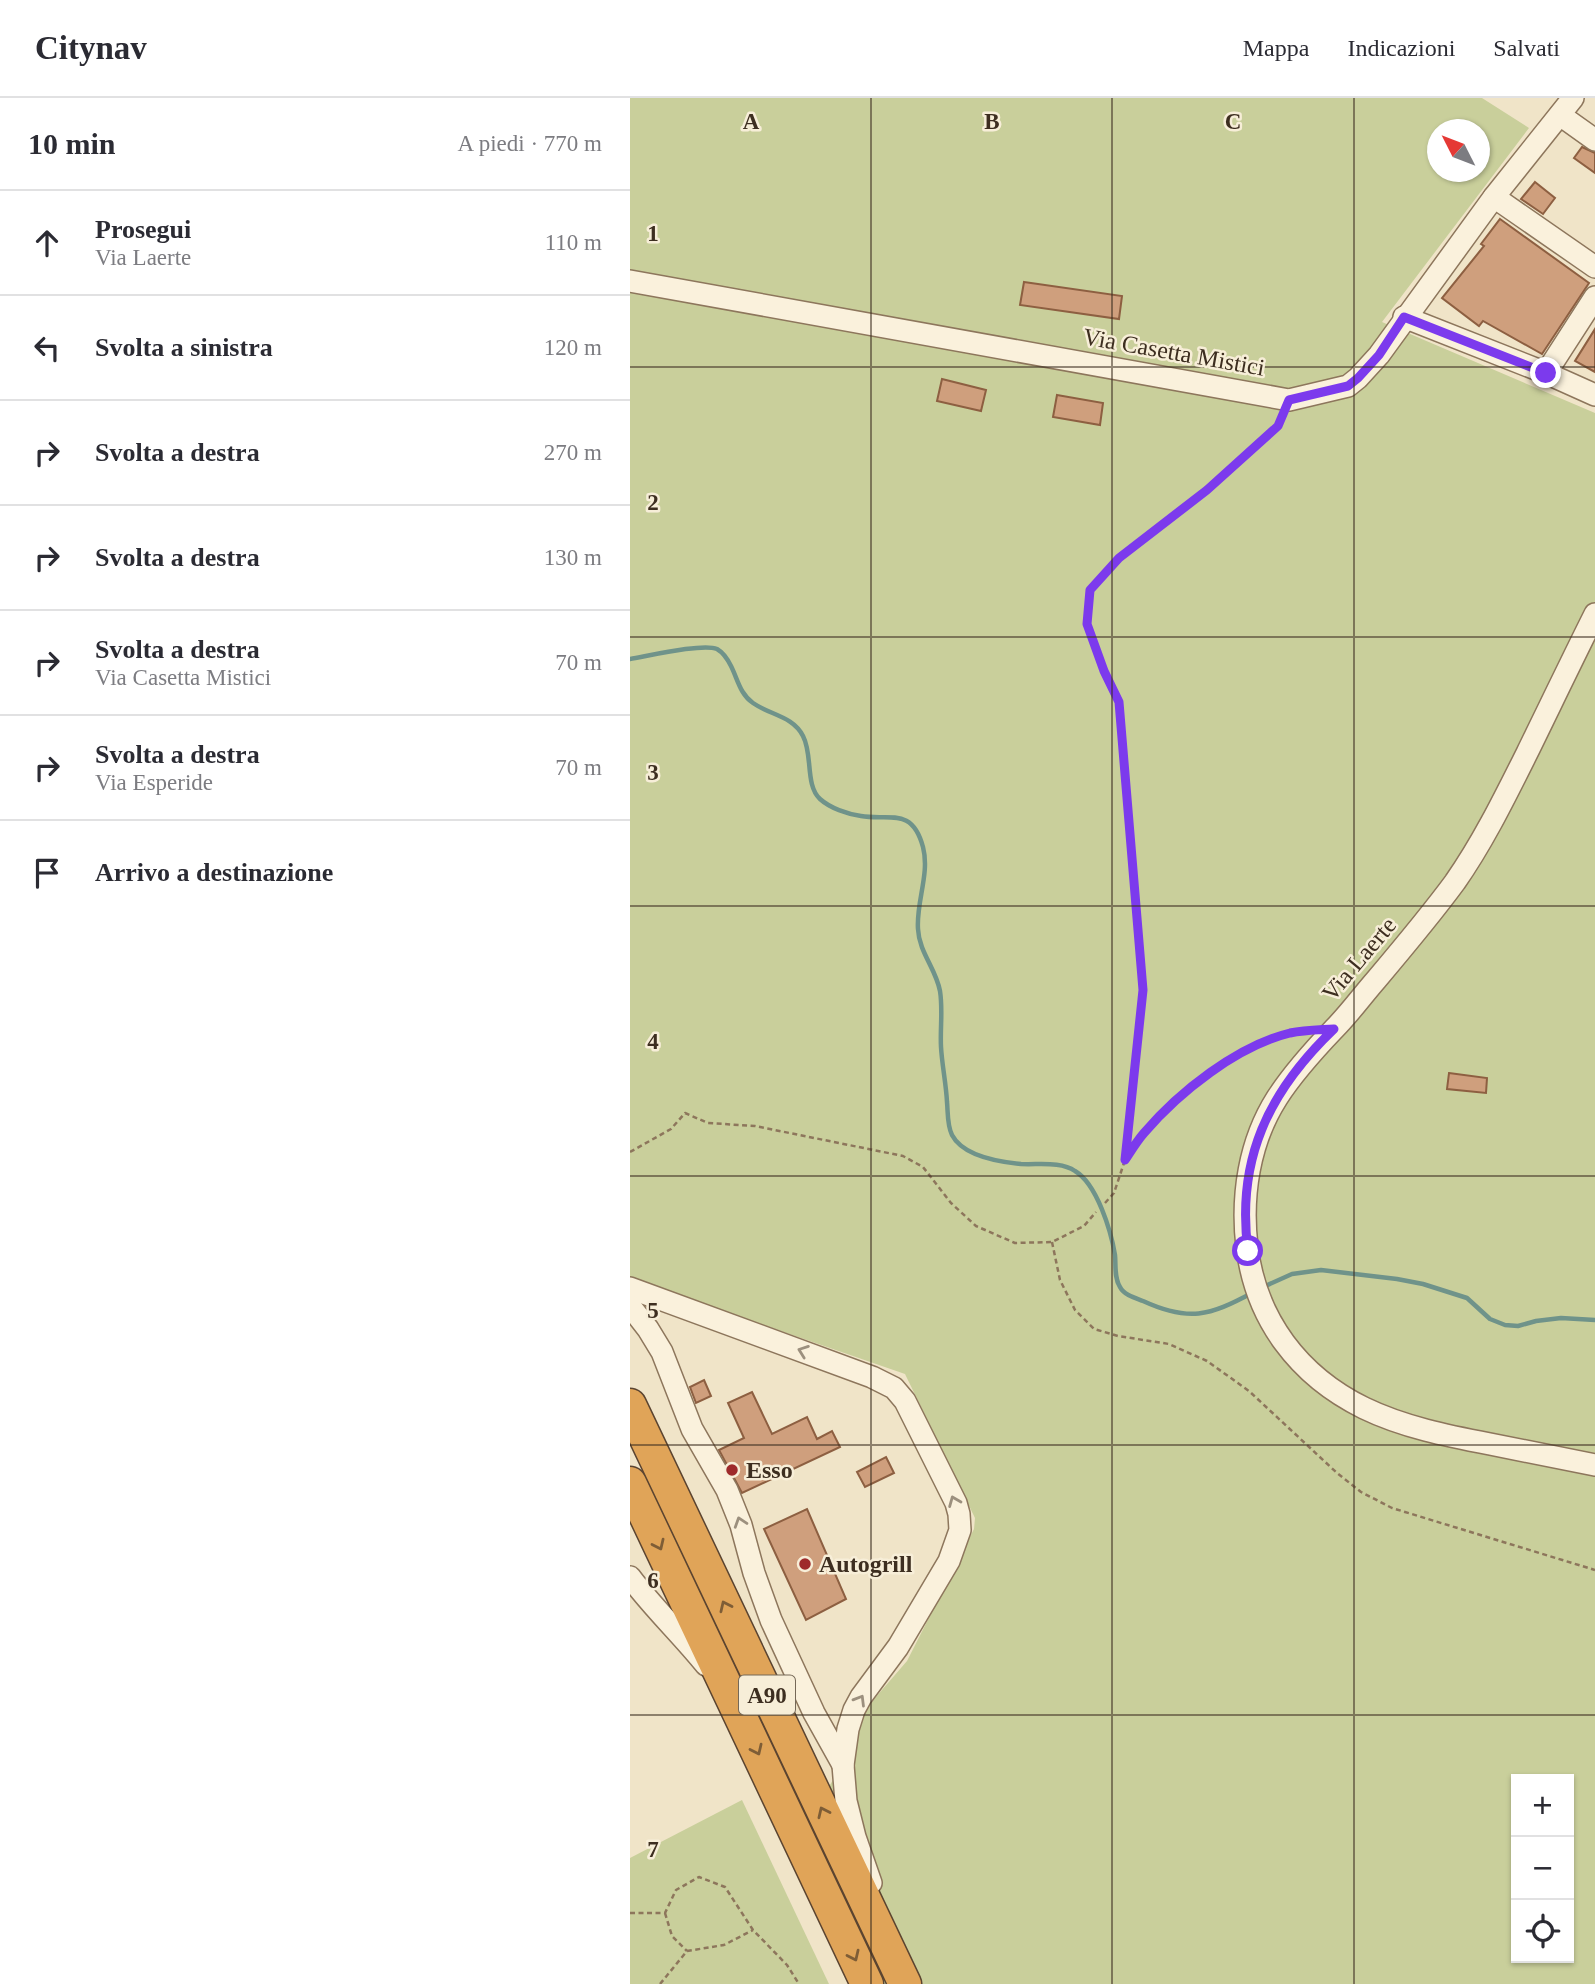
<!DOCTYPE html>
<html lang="it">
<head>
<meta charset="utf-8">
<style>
  :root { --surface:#fff; --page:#f7f7f7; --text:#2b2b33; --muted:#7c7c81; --line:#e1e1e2 }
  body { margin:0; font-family:"Times New Roman",serif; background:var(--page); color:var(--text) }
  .controls { position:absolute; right:21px; bottom:21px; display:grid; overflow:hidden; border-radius:0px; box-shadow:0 2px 5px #0004 }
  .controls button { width:63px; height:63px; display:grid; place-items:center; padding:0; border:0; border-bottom:2px solid var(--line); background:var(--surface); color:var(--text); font:35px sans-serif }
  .compass { position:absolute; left:797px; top:21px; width:63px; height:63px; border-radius:50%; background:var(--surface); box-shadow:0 2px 5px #0004; rotate:312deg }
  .stop { position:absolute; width:21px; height:21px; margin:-16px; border:5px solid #7c3aed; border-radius:50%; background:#fff }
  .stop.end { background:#7c3aed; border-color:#fff; box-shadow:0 2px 7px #0008 }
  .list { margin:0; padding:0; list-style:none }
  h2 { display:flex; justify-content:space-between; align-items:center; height:91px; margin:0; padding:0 28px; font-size:30px }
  h2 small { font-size:23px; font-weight:400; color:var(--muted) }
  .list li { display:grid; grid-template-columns:46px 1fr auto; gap:21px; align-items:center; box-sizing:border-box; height:105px; padding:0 28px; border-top:2px solid var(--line) }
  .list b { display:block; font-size:26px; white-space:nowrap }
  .list p { margin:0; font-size:23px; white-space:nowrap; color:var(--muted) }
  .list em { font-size:23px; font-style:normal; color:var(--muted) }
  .icon { flex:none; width:38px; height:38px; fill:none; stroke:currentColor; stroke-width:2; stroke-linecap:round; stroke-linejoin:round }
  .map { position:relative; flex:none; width:965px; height:1886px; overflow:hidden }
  header { display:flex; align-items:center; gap:42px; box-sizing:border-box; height:98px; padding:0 35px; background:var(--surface); border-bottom:2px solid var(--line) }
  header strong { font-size:33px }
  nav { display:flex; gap:38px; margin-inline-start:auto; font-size:24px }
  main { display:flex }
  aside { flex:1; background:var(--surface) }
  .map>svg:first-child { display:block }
  .green { fill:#c9cf9b; fill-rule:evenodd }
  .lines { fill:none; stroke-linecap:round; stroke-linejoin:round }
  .stream { stroke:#6f938a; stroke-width:4.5 }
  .building { fill:#cf9f7d; stroke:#8d5f41; stroke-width:2 }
  .minor-casing { stroke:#8d765c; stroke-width:24 }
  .highway-casing { stroke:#5b4430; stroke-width:35 }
  .path { stroke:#8d765c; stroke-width:2.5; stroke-dasharray:5 3.5; stroke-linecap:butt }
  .minor { stroke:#faf1dc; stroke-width:21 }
  .highway { stroke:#e0a458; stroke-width:32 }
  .oneway { stroke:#9c907e }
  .oneway2 { stroke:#7e5d36 }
  .route { stroke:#7c3aed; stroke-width:9 }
  .grid { fill:none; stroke:#3d2e20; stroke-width:2; stroke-opacity:0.55 }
  .poi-dot { fill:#9e2a2b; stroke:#f7eed8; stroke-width:2.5 }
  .labels { text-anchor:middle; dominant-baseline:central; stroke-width:5; stroke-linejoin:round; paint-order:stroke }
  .shield { fill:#f7eed8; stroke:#756857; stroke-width:2 }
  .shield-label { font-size:23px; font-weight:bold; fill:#3d2e20 }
  .street-label { font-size:24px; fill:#3d2e20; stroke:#f7eed8 }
  .poi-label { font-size:24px; font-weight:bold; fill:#3d2e20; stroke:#f7eed8; text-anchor:start }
  .grid-label { font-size:23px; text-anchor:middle; font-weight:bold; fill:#3d2e20; stroke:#f7eed8; stroke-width:5; stroke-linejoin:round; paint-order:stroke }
</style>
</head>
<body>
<header>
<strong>Citynav</strong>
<nav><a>Mappa</a><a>Indicazioni</a><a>Salvati</a></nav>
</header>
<main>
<aside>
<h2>10 min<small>A piedi · 770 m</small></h2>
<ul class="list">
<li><svg class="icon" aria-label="ahead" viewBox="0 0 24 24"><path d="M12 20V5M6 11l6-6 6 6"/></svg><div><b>Prosegui</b><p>Via Laerte</p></div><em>110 m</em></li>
<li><svg class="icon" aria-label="left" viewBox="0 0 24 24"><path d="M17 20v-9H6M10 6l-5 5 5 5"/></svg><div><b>Svolta a sinistra</b></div><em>120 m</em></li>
<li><svg class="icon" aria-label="right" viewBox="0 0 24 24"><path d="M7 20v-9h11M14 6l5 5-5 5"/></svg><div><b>Svolta a destra</b></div><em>270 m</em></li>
<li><svg class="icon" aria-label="right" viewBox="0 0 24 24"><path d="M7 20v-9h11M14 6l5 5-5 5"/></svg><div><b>Svolta a destra</b></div><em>130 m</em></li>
<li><svg class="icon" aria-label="right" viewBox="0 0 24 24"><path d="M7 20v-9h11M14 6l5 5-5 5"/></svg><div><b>Svolta a destra</b><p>Via Casetta Mistici</p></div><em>70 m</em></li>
<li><svg class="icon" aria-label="right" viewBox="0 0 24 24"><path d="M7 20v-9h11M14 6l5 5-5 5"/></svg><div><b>Svolta a destra</b><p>Via Esperide</p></div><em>70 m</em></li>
<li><svg class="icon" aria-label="arrive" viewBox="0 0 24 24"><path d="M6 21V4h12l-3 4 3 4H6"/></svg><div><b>Arrivo a destinazione</b></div></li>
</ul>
</aside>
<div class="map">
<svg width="965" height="1886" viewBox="0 0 965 1886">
  <rect width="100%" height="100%" fill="#f0e4c8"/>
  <!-- green -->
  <g class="green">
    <path d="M0 0H852L899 30 752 224 965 315V1886H237L168 1740 212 1667 217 1639 245 1600 277 1563 344 1431 345 1420 275 1276 0 1181ZM808 32H850V74H808ZM886 1681H939V1860H886Z"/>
    <polygon points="112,1702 199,1886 0,1886 0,1760"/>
  </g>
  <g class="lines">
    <!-- stream -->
    <g class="stream">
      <path d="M0 561C18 558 73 545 87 551 94 555 98 562 101 568 108 582 110 596 123 605 140 617 163 618 173 638 183 657 175 687 190 701 200 710 217 716 231 718 259 723 282 708 293 749 300 776 286 804 288 831 289 854 306 871 310 893 313 912 310 930 311 949 312 967 316 985 317 1004 318 1014 317 1027 322 1037 333 1058 370 1064 391 1066 408 1067 431 1063 445 1073 467 1086 481 1133 485 1157 486 1167 484 1180 490 1189 494 1197 505 1200 513 1203 559 1224 579 1218 622 1195"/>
      <polyline points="633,1189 662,1176 691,1172 767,1181 793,1186 837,1200 860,1221 875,1227 888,1228 906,1223 931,1220 965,1222"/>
    </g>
  </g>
  <!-- building -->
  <g class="building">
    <polygon points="952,49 965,55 965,75 944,60"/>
    <polygon points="905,84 925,100 913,116 891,101"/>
    <polygon points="870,121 959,185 912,256 853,223 849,228 812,200 854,148 851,146"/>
    <polygon points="394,184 492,198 489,221 390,207"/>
    <polygon points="965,231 965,274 945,263"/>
    <polygon points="312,281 356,292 351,313 307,303"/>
    <polygon points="427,297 473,305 470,327 423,319"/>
    <polygon points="819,975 857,980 856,995 817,991"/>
    <polygon points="74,1282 81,1298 66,1305 60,1289"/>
    <polygon points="122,1294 142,1336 177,1319 187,1341 202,1333 210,1349 112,1395 89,1352 114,1340 98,1305"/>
    <polygon points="256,1359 264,1375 235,1389 227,1374"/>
    <polygon points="177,1411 216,1501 176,1522 134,1431"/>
  </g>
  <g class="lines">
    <defs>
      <g id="minor">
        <polyline points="930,17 965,42"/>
        <polyline points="864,99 965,169"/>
        <polyline points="0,183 659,302 718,288 728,280 749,257 864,99 943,0"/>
        <polyline points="774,219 916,275 965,297"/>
        <polyline points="916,275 965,199"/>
        <path d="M965 516C942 562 920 608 897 655 875 699 853 744 825 784 800 818 773 850 746 882 732 898 719 916 704 931 683 953 663 975 647 1000 619 1044 611 1098 617 1149 626 1222 669 1278 734 1310 773 1329 818 1338 860 1346 895 1353 930 1360 965 1367"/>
        <polyline points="0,1190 242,1279 264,1290 275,1303 326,1405 329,1416 330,1432 319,1463 268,1549 231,1599 224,1612 218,1631 213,1667 216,1703 225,1739 241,1785"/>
        <polyline points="0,1208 18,1231 32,1254 62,1331 97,1392 111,1427 124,1475 141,1522 184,1615 213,1667"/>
        <path d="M0 1479C23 1510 52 1537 76 1567"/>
      </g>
      <g id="highway">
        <polyline points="0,1307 275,1886"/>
        <polyline points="0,1385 237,1886"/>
      </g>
    </defs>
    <!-- minor casing -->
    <use href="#minor" class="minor-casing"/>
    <!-- highway casing -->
    <use href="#highway" class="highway-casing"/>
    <!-- path -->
    <g class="path">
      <polyline points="0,1054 41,1031 55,1015 78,1025 125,1028 273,1058 293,1069 321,1105 346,1128 385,1145 422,1144 454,1128 466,1114"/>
      <path d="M497 1059C537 1000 606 944 679 932"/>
      <polyline points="475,1105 484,1095 495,1062 513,892 489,604 474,573 457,526 460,492 489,460 577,392 647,328 652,317"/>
      <polyline points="422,1144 430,1182 445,1212 464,1231 488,1238 539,1246 577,1263 619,1293 707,1375 731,1394 762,1410 965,1472"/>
      <polyline points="0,1815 35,1815 46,1792 69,1779 95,1789 123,1832 157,1867 169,1886"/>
      <polyline points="35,1815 42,1838 57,1853"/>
      <polyline points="30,1886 57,1853 94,1847 123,1832"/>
    </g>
    <!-- minor -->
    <use href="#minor" class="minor"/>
    <!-- highway -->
    <use href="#highway" class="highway"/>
  </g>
  <!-- one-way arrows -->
  <defs><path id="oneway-chevron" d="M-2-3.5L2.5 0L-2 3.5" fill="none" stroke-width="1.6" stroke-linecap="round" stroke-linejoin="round" transform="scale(1.75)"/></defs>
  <g class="oneway">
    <use href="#oneway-chevron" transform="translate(173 1253) rotate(-160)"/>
    <use href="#oneway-chevron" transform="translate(324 1403) rotate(-112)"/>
    <use href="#oneway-chevron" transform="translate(110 1424) rotate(-108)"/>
    <use href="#oneway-chevron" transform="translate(230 1602) rotate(-59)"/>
  </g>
  <g class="oneway2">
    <use href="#oneway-chevron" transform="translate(29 1447) rotate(65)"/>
    <use href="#oneway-chevron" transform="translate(95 1508) rotate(-115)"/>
    <use href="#oneway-chevron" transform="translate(127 1652) rotate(65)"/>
    <use href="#oneway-chevron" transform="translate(193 1714) rotate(-115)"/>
    <use href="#oneway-chevron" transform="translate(224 1858) rotate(65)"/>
  </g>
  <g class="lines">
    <!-- route -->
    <path class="route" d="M618 1153C606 1062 638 994 704 931 689 932 675 932 660 935 607 948 549 994 514 1035 507 1043 501 1053 495 1062L513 892 489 604 474 573 457 526 460 492 489 460 577 392 648 328 659 302 718 288 728 280 749 257 774 219 916 275"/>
  </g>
  <!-- grid -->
  <path class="grid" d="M241 0V1886M482 0V1886M724 0V1886M0 269H965M0 539H965M0 808H965M0 1078H965M0 1347H965M0 1617H965"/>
  <!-- markers -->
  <g class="poi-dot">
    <circle cx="102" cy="1372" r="7"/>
    <circle cx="175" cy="1466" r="7"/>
  </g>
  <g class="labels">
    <!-- shield labels -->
    <rect class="shield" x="109" y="1577.5" width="56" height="39" rx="5"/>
    <g class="shield-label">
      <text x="137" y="1597">A90</text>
    </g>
    <!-- street labels -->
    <g class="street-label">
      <text transform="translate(544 254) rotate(10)">Via Casetta Mistici</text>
      <text transform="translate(729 861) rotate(-50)">Via Laerte</text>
    </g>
    <!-- poi labels -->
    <g class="poi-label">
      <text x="116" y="1372">Esso</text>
      <text x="189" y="1466">Autogrill</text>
    </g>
  </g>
  <g class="grid-label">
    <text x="121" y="31">A</text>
    <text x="362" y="31">B</text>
    <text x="603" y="31">C</text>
    <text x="23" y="143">1</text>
    <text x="23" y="412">2</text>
    <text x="23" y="682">3</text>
    <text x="23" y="951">4</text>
    <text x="23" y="1220">5</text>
    <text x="23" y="1490">6</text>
    <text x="23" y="1759">7</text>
  </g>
</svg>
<div class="controls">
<button>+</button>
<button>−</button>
<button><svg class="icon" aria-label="locate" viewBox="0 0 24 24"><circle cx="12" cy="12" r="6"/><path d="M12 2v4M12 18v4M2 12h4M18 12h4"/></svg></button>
</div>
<svg class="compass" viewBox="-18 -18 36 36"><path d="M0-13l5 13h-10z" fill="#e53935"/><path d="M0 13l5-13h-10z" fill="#7c7c81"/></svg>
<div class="stop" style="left:618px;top:1153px"></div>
<div class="stop end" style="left:916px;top:275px"></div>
</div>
</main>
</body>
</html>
